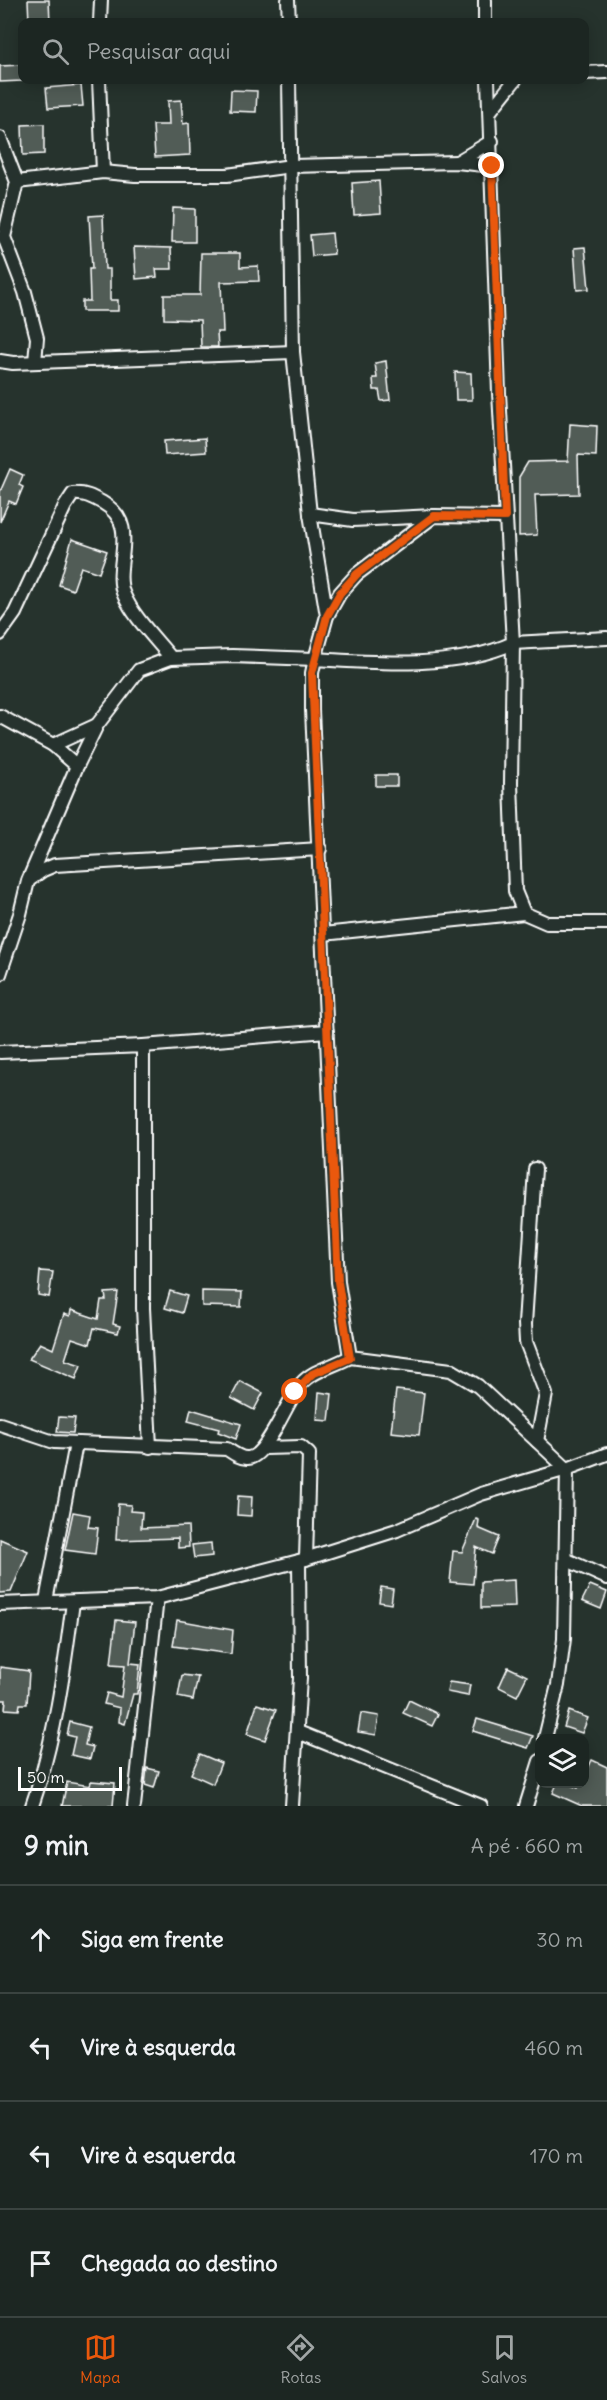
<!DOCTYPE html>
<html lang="pt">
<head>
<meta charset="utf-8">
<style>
  :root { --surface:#1c2622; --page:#252e2a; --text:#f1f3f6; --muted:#a0a5a5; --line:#3a4340; --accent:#ea580c }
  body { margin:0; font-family:Delius,sans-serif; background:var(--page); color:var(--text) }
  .controls { position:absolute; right:18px; bottom:18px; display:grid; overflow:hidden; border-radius:12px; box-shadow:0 3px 15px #0003 }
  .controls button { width:54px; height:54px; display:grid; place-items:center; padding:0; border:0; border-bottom:2px solid var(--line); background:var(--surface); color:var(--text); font:30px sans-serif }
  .scale { position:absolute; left:18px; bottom:15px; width:104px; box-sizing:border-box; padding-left:6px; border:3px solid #fff; border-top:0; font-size:16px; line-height:21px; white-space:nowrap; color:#fff; -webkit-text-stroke:4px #26332d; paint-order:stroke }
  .stop { position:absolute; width:18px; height:18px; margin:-14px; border:4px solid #ea580c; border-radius:50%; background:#fff }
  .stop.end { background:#ea580c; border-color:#fff; box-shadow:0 2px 6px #0008 }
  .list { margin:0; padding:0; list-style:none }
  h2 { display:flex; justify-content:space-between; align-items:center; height:78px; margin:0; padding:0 24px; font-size:26px }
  h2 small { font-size:20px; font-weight:400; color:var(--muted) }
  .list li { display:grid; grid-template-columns:39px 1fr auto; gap:18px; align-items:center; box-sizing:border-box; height:108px; padding:0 24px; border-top:2px solid var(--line) }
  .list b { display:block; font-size:22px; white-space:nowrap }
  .list em { font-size:20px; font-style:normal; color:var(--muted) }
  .icon { flex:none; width:33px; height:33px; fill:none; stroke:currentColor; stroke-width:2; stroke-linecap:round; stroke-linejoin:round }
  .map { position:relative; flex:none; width:607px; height:1806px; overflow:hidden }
  .search { position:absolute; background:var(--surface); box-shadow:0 3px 15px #0003; left:18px; right:18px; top:18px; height:66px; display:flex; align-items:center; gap:15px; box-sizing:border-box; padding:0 21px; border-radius:12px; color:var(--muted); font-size:22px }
  .sheet { height:510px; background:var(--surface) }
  nav { display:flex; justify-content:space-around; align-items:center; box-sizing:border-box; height:84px; border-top:2px solid var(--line); background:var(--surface); font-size:16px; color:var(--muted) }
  nav a { display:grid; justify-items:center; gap:3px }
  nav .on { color:var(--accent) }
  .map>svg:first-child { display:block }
  .building { fill:#515c57; stroke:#fff; stroke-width:1.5 }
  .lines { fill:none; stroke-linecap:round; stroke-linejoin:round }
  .minor-casing { stroke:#fff; stroke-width:16 }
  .minor { stroke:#26332d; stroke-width:12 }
  .route { stroke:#ea580c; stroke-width:8 }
</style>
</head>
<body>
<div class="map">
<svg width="607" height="1806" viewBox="0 0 607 1806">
  <rect width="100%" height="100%" fill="#26332d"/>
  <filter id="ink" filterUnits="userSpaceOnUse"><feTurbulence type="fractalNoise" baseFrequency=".0167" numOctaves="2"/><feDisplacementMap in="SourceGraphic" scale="12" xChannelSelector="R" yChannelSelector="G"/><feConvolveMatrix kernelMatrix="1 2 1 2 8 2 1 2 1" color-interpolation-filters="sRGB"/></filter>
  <g filter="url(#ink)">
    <!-- building -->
    <g class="building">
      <polygon points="28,0 49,0 50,22 29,22"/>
      <polygon points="22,65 22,81 0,82 0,66"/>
      <polygon points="81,85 83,106 48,108 46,88"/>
      <polygon points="231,90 257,91 256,112 230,111"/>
      <polygon points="181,100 183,124 189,123 190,155 155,157 153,125 169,125 168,101"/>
      <polygon points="44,124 44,154 23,155 22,125"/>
      <polygon points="379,181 381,213 354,215 352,183"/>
      <polygon points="173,208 195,209 195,242 172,242"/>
      <polygon points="103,215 105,269 110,269 110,300 118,300 118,311 82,311 82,301 90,301 89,269 92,269 89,216"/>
      <polygon points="332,233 334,254 312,256 310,235"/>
      <polygon points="134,247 171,248 172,269 156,269 157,277 136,279"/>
      <polygon points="585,247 589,289 577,290 574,248"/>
      <polygon points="201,253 240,253 240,267 258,266 259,281 221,282 223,332 217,332 218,347 201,347 200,320 164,319 164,295 200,295"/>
      <polygon points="386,361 390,400 381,401 379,390 374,390 373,378 377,378 375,363"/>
      <polygon points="455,372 471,373 472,400 456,400"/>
      <polygon points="570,424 597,426 596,456 578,455 579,494 535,495 537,535 519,536 519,477 528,462 568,461"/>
      <polygon points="205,438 206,452 165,455 164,441"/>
      <polygon points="10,469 23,475 19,485 23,487 16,504 9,501 0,522 0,492"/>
      <polygon points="72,539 107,551 99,573 81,567 73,590 59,585"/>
      <rect x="376" y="775" width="21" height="11"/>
      <polygon points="40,1271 53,1272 49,1297 38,1295"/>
      <polygon points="170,1291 187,1296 182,1313 165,1308"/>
      <polygon points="202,1291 242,1292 241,1307 202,1306"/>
      <polygon points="118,1292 113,1324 120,1326 118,1333 94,1328 90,1344 72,1338 65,1360 81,1365 76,1379 29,1359 40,1343 53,1349 64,1314 70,1316 71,1310 98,1319 101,1300 106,1300 105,1293"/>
      <polygon points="240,1381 263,1393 254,1410 231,1398"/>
      <polygon points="396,1390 424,1393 419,1435 391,1432"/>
      <polygon points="319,1392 332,1394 329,1421 317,1420"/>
      <polygon points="191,1409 241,1424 236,1439 218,1432 219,1429 188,1421"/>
      <polygon points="59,1417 75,1418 73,1433 57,1432"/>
      <polygon points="238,1496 252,1497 251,1516 237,1515"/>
      <polygon points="118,1504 131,1505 130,1511 142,1512 141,1528 188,1526 189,1547 178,1548 178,1538 116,1540"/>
      <polygon points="73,1512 90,1515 88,1527 98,1528 95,1554 65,1550"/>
      <polygon points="476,1519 479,1520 478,1528 499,1537 492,1554 476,1547 473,1584 450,1582 453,1551 462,1552"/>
      <polygon points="0,1539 28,1551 11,1592 0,1593"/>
      <polygon points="211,1543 212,1556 194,1558 192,1545"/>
      <polygon points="514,1580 515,1607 481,1608 481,1582"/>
      <polygon points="590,1585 607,1592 601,1609 582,1601"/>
      <polygon points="381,1587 393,1589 391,1604 379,1602"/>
      <polygon points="116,1620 135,1622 130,1663 140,1664 137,1694 133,1694 125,1724 119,1722 120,1708 104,1704 107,1693 121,1697 125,1665 111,1664"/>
      <polygon points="177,1620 233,1630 231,1654 173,1646"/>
      <polygon points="0,1667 29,1671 27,1704 20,1704 19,1710 5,1709 6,1700 0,1700"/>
      <polygon points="508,1667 527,1676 517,1696 499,1687"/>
      <polygon points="182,1675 198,1677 193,1700 178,1697"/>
      <polygon points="449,1682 470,1685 468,1696 447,1692"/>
      <polygon points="409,1700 438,1714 432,1726 403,1713"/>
      <polygon points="257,1704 276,1710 265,1740 247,1734"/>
      <polygon points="569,1711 588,1718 582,1733 564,1727"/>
      <polygon points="361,1713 379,1716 376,1735 358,1732"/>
      <polygon points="477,1719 533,1736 528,1748 473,1731"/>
      <polygon points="70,1722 89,1727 85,1745 93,1747 90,1759 71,1755 75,1737 67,1735"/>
      <polygon points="200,1754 221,1763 213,1784 191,1774"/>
      <polygon points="592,1760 607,1767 607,1806 582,1806 553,1793 557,1784 568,1784 578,1788 580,1784 585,1784 585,1775"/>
      <polygon points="147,1768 159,1771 154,1788 145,1785"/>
      <polygon points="91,1781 115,1783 113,1806 62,1806 67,1782 90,1786"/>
    </g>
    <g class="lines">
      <defs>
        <g id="minor">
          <polyline points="288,0 289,22"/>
          <polyline points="485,0 485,22"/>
          <polyline points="100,22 101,0"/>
          <polyline points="584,73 607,72"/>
          <polyline points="99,80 103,172"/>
          <polyline points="289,80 293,352 310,514 327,616"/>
          <path d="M488 80 499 393 513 643C457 669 376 663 315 659L312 673V710L338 1282 350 1357 451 1370 478 1386 567 1469 564 1639 558 1685 545 1738"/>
          <polyline points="491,110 515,80"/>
          <polyline points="0,138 17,182 4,237 25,292 37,338 35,362"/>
          <polyline points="457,162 492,141"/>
          <polyline points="17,182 103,172 135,175 227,175 291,166 457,162 492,166"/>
          <polyline points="0,361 13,363 293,352"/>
          <polyline points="310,514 353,520 434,516"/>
          <path d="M0 634 15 613 65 506 73 494C85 493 92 497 103 503 142 525 111 566 124 595 134 618 156 639 171 658"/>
          <polyline points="607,638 513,643 511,783 515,891 524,913 547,923 607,923"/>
          <polyline points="0,716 53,745 77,766 28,881 20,914 0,974"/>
          <polyline points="53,745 97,725"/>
          <polyline points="77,766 97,725 139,670 171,658 232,656 315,659 327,616 340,593 357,574 434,516 505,517"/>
          <polyline points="29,880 43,870 55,865 320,849"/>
          <polyline points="323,934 524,913"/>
          <polyline points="143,1046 327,1031"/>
          <polyline points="0,1052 143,1046 143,1308 150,1447"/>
          <polyline points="535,1169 525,1324 526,1342 546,1394 537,1441"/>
          <path d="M0 1424 54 1442 227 1449C233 1453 241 1459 248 1458 267 1457 287 1400 301 1384 313 1370 334 1366 350 1357"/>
          <polyline points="265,1448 301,1447 309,1454 306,1559"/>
          <polyline points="567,1560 607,1578"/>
          <polyline points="46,1601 76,1444"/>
          <polyline points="0,1604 157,1598 299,1561 397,1530 481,1494 567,1469 607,1454"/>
          <polyline points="298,1732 481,1806"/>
          <path d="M32 1806C55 1740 64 1671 73 1602"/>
          <polyline points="134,1806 157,1598"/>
          <polyline points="292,1806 300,1678 299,1561"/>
          <polyline points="526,1806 540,1761"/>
        </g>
      </defs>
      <!-- minor casing -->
      <use href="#minor" class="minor-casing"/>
      <!-- minor -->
      <use href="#minor" class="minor"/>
    </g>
  </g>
  <g class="lines" filter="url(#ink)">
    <!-- route -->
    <polyline class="route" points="295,1392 312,1374 350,1358 338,1282 312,673 327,616 340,593 357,574 434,516 505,517 492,166"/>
  </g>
</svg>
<div class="controls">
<button><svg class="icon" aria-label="layers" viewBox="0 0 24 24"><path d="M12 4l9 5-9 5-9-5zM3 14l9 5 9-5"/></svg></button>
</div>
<div class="scale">50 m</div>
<div class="stop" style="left:295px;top:1392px"></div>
<div class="stop end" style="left:492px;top:166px"></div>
<div class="search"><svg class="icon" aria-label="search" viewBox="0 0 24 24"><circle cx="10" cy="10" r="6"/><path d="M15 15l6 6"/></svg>Pesquisar aqui</div>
</div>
<section class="sheet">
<h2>9 min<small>A pé · 660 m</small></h2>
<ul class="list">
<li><svg class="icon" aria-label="ahead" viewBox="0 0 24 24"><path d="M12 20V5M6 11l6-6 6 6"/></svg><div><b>Siga em frente</b></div><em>30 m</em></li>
<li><svg class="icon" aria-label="left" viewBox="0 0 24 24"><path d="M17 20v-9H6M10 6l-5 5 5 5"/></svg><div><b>Vire à esquerda</b></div><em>460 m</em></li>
<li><svg class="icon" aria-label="left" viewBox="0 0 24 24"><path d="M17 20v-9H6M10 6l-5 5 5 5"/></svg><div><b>Vire à esquerda</b></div><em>170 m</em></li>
<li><svg class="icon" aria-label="arrive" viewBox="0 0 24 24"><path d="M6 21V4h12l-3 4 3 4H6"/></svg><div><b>Chegada ao destino</b></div></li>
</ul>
</section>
<nav>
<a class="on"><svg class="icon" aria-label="map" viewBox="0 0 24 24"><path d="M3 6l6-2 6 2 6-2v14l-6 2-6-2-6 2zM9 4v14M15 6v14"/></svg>Mapa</a>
<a><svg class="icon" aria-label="directions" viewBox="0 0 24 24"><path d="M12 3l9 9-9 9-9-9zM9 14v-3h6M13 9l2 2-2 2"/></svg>Rotas</a>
<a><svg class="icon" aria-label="saved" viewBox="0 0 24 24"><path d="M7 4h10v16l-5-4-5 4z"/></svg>Salvos</a>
</nav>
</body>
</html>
